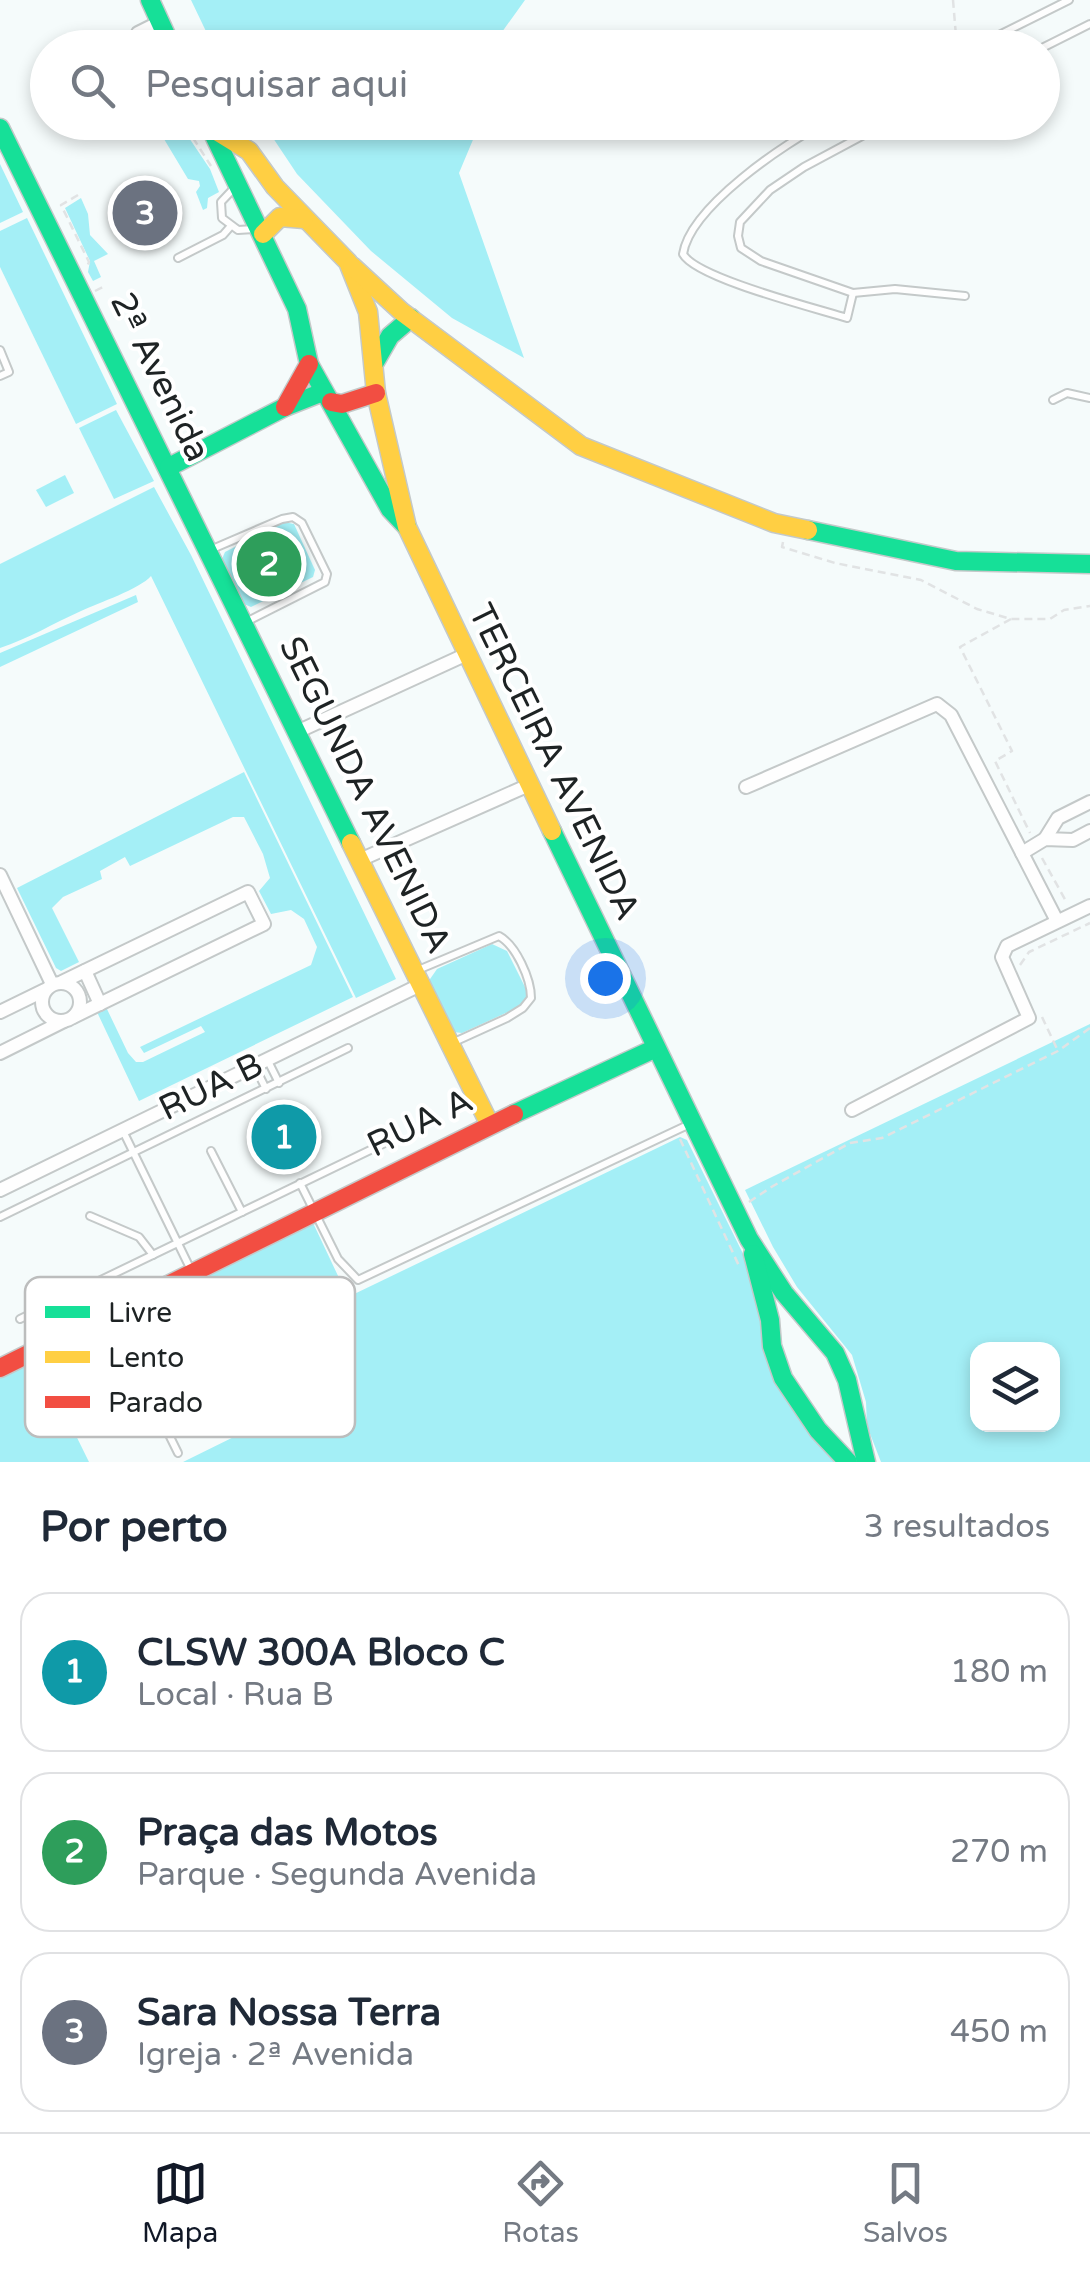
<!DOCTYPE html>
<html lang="pt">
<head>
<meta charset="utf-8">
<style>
  :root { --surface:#fff; --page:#f6f6f7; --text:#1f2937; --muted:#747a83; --line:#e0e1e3; --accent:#111827 }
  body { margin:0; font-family:"Varela Round",sans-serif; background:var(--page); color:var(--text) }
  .controls { position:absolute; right:30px; bottom:30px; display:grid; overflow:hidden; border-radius:20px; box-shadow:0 5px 15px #0003 }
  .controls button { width:90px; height:90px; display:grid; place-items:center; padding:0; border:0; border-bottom:2px solid var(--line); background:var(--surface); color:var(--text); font:50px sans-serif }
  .you { position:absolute; left:605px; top:978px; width:35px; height:35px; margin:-25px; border:8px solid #fff; border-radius:50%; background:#1a73e8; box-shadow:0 0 0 15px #1a73e833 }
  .badge { display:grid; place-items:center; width:65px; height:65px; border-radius:50%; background:var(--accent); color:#fff; font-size:32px; font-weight:700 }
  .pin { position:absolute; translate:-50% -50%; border:5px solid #fff; box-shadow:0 2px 10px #0006 }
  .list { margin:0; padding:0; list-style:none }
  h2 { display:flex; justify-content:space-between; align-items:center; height:130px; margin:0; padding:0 40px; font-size:42px }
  h2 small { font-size:32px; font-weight:400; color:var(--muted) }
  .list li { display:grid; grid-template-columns:65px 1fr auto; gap:30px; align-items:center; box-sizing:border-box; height:160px; margin:0 20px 20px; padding:0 20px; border:2px solid var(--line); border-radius:30px }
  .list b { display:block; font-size:38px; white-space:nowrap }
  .list p { margin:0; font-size:32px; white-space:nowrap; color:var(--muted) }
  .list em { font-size:32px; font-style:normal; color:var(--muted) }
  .icon { flex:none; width:55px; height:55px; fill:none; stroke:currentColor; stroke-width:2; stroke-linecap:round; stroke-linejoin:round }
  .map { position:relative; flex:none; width:1090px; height:1462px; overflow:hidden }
  .search { position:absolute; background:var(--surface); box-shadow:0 5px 15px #0003; left:30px; right:30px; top:30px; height:110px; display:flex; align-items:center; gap:25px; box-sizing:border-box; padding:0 35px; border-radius:55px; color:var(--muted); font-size:38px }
  .sheet { height:670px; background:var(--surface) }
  nav { display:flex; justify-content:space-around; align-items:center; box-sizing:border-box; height:140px; border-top:2px solid var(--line); background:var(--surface); font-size:28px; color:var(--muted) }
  nav a { display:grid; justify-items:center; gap:5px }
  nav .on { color:var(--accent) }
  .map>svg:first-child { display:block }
  .green { fill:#a4eff6; fill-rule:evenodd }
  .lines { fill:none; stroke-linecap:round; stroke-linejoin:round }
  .lane-casing { stroke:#c4c9c9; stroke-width:10 }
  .street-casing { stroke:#c4c9c9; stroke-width:16 }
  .fast-casing { stroke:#c4c9c9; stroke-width:21 }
  .slow-casing { stroke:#c4c9c9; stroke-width:21 }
  .jam-casing { stroke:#c4c9c9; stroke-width:21 }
  .path { stroke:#e1e3e4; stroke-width:2.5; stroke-dasharray:8 5; stroke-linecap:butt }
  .lane { stroke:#fefefe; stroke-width:6 }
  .street { stroke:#fefefe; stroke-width:12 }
  .fast { stroke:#16e098; stroke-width:18 }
  .slow { stroke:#ffcf43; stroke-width:18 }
  .jam { stroke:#f24e42; stroke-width:18 }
  .labels { text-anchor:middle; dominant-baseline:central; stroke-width:8; stroke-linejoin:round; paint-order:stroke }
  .street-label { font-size:35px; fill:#1e2324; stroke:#fff }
  .key { fill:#fff; stroke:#bcbdbd; stroke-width:2.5 }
  .key-label { font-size:28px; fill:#1e2324 }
</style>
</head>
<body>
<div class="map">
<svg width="1090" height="1462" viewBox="0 0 1090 1462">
  <rect width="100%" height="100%" fill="#f5fbfb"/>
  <!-- green -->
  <g class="green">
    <polygon points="191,0 525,0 502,32 499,47 214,48"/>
    <polygon points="263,123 480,123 459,173 524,358 452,318 371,251 297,174"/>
    <polygon points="183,129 210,169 219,192 208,198 207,208 203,210 196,192 200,186 199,181 188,179 164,139"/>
    <polygon points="0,164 23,212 0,223"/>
    <polygon points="81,198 88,214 90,235 108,254 94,261 101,277 93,281 88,272 90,261 65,208"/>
    <polygon points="27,218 117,404 76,424 0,267 0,231"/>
    <polygon points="116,410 154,481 114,499 79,428"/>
    <polygon points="65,475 74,493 46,507 36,490"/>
    <path d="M154 487 191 555 396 979 356 998 151 576C140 589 98 603 81 611 54 623 28 639 0 648V564Z"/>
    <polygon points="284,522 294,524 315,570 313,577 251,607 244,604 222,559 225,552"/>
    <polygon points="136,595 138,602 0,667 0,653"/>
    <polygon points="244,772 353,997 139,1101 97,1012 106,1007 128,1053 136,1062 143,1062 205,1032 201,1026 144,1053 140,1047 311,965 317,947 304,919 291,910 271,914 259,891 270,878 263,854 244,817 233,817 130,866 125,857 100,871 102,879 63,897 52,908 79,962 61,971 56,968 17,888"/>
    <polygon points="492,944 507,951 529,995 519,1007 462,1033 453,1032 428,982 437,969"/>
    <path d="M1090 1024V1462H881L867 1426 866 1402 852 1355 797 1287 773 1247 745 1190ZM978 1350H1052V1424H978Z"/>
    <polygon points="680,1137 687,1140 753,1274 778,1383 801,1420 840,1462 183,1462 276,1416 224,1310 55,1393 89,1462 0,1462 0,1376 309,1224 314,1225 348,1297"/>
  </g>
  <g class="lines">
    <defs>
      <g id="lane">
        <polyline points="973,48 1069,0"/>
        <polyline points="1042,48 1090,24"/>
        <path d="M826 122C785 143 690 207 683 254 696 278 815 308 847 318L853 293"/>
        <polyline points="888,122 804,167 770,190 740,222 738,236 741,248 761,261 853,293 895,289 965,296"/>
        <polyline points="237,185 221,202 222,218 238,230 254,229"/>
        <polyline points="178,258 223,235 230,227"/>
        <polyline points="0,350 9,372 0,376"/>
        <polyline points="1053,400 1067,393 1090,398"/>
        <polyline points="210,550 282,519 293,517 302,523 327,574 325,582 248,621"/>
        <path d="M418 970 499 936C516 945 531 979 531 998L523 1008 507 1018 452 1043"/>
        <polyline points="268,1061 279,1083"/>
        <polyline points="255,1067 266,1089"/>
        <polyline points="123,1131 190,1268"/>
        <polyline points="211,1151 242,1212"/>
        <polyline points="300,1183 338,1259 358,1280 692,1123"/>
        <polyline points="90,1216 139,1237 153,1255"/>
        <polyline points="0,1217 348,1048"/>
        <polyline points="45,1307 60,1337"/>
        <polyline points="110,1315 178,1453"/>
        <polyline points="20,1319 391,1140"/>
      </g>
      <g id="street">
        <polyline points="142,48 138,33 160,22"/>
        <polyline points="299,731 467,654"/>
        <polyline points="746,787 937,704 951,715 1057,921"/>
        <polyline points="1045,839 1058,818 1090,802"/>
        <polyline points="1022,853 1045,839 1073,840 1090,831"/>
        <polyline points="362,859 529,785"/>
        <polyline points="0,875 52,984"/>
        <polyline points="85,971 100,1004"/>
        <polyline points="62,982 248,892 264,924 73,1017"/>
        <circle cx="61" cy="1002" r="19"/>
        <polyline points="0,1012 45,990"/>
        <polyline points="0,1053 64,1021"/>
        <polyline points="852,1110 1029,1018 1002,957 1007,946 1090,906"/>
        <polyline points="0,1190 422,984"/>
      </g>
      <g id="fast">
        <polyline points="150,0 172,48"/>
        <polyline points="210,127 297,309 309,364 390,509 407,527"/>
        <polyline points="0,128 351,843"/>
        <polyline points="375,362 390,336 411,318"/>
        <polyline points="169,467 285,407 323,392"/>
        <polyline points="808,530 956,561 1090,564"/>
        <polyline points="552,831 749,1239 784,1293 835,1353 847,1380 866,1462"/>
        <polyline points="514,1114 656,1048"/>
        <polyline points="753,1254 770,1320 772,1346 783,1378 818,1430 848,1462"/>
      </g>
      <g id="slow">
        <polyline points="210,127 249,151 275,187 348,262 368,312 376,393 407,527 552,831"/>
        <polyline points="263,234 280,217 304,219"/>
        <polyline points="352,266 402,312 581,446 774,523 808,530"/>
        <polyline points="351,843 490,1125"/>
      </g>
      <g id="jam">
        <polyline points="331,402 342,404 376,393"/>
        <polyline points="285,407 309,364"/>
        <polyline points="0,1368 514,1114"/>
      </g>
    </defs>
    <!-- lane casing -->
    <use href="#lane" class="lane-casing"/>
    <!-- street casing -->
    <use href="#street" class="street-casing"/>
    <!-- fast casing -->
    <use href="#fast" class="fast-casing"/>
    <!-- slow casing -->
    <use href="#slow" class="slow-casing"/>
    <!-- jam casing -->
    <use href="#jam" class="jam-casing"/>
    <!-- path -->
    <g class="path">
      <polyline points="953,0 957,48"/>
      <polyline points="186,127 211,166"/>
      <polyline points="78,195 61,205 89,262 87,267"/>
      <polyline points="95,291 103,287"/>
      <polyline points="783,542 782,547 835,563 921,580 977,609 1011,619 1050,619 1064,610 1090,606"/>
      <polyline points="1011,619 960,647 1012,751 995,761 1030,833"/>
      <polyline points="1042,858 1067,903"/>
      <polyline points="1020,965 1029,952 1090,923"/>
      <polyline points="1042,1017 1058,1051"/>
      <polyline points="680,1139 740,1268"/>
      <polyline points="749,1202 773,1186 850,1143 882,1138 1058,1051 1090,1028"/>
    </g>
    <!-- lane -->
    <use href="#lane" class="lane"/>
    <!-- street -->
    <use href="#street" class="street"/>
    <!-- fast -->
    <use href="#fast" class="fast"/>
    <!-- slow -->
    <use href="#slow" class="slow"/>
    <!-- jam -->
    <use href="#jam" class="jam"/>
  </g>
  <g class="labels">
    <!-- street labels -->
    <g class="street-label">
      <text transform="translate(160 377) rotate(64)">2ª Avenida</text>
      <text transform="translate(554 762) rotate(64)">TERCEIRA AVENIDA</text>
      <text transform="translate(365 795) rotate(64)">SEGUNDA AVENIDA</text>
      <text transform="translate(211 1087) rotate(-26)">RUA B</text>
      <text transform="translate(420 1123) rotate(-26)">RUA A</text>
    </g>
  </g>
  <!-- legend -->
  <rect x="25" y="1277" width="330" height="160" rx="15" class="key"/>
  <rect x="45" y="1306" width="45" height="12" fill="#16e098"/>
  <rect x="45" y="1351" width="45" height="12" fill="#ffcf43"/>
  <rect x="45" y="1396" width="45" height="12" fill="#f24e42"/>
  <g class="key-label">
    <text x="108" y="1322">Livre</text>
    <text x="108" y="1367">Lento</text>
    <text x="108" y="1412">Parado</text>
  </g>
</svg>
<div class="controls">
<button><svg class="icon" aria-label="layers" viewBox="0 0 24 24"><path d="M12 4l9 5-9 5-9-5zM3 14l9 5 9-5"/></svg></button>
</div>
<div class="you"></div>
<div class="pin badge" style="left:284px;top:1137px;background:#0f9aa8">1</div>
<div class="pin badge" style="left:269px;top:564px;background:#2e9e5b">2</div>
<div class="pin badge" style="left:145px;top:213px;background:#6b7280">3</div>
<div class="search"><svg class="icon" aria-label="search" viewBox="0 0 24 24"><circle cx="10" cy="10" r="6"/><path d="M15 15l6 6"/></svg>Pesquisar aqui</div>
</div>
<section class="sheet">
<h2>Por perto<small>3 resultados</small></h2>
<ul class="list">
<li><span class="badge" style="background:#0f9aa8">1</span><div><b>CLSW 300A Bloco C</b><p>Local · Rua B</p></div><em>180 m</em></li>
<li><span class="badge" style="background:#2e9e5b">2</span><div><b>Praça das Motos</b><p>Parque · Segunda Avenida</p></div><em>270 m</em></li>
<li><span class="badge" style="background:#6b7280">3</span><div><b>Sara Nossa Terra</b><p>Igreja · 2ª Avenida</p></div><em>450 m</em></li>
</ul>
</section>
<nav>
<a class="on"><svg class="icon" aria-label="map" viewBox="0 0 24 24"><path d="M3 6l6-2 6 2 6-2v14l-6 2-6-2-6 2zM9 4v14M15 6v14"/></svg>Mapa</a>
<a><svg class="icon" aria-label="directions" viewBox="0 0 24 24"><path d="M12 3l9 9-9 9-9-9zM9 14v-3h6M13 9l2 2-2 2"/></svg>Rotas</a>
<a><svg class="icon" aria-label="saved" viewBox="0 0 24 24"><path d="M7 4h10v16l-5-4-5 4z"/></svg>Salvos</a>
</nav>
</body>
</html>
